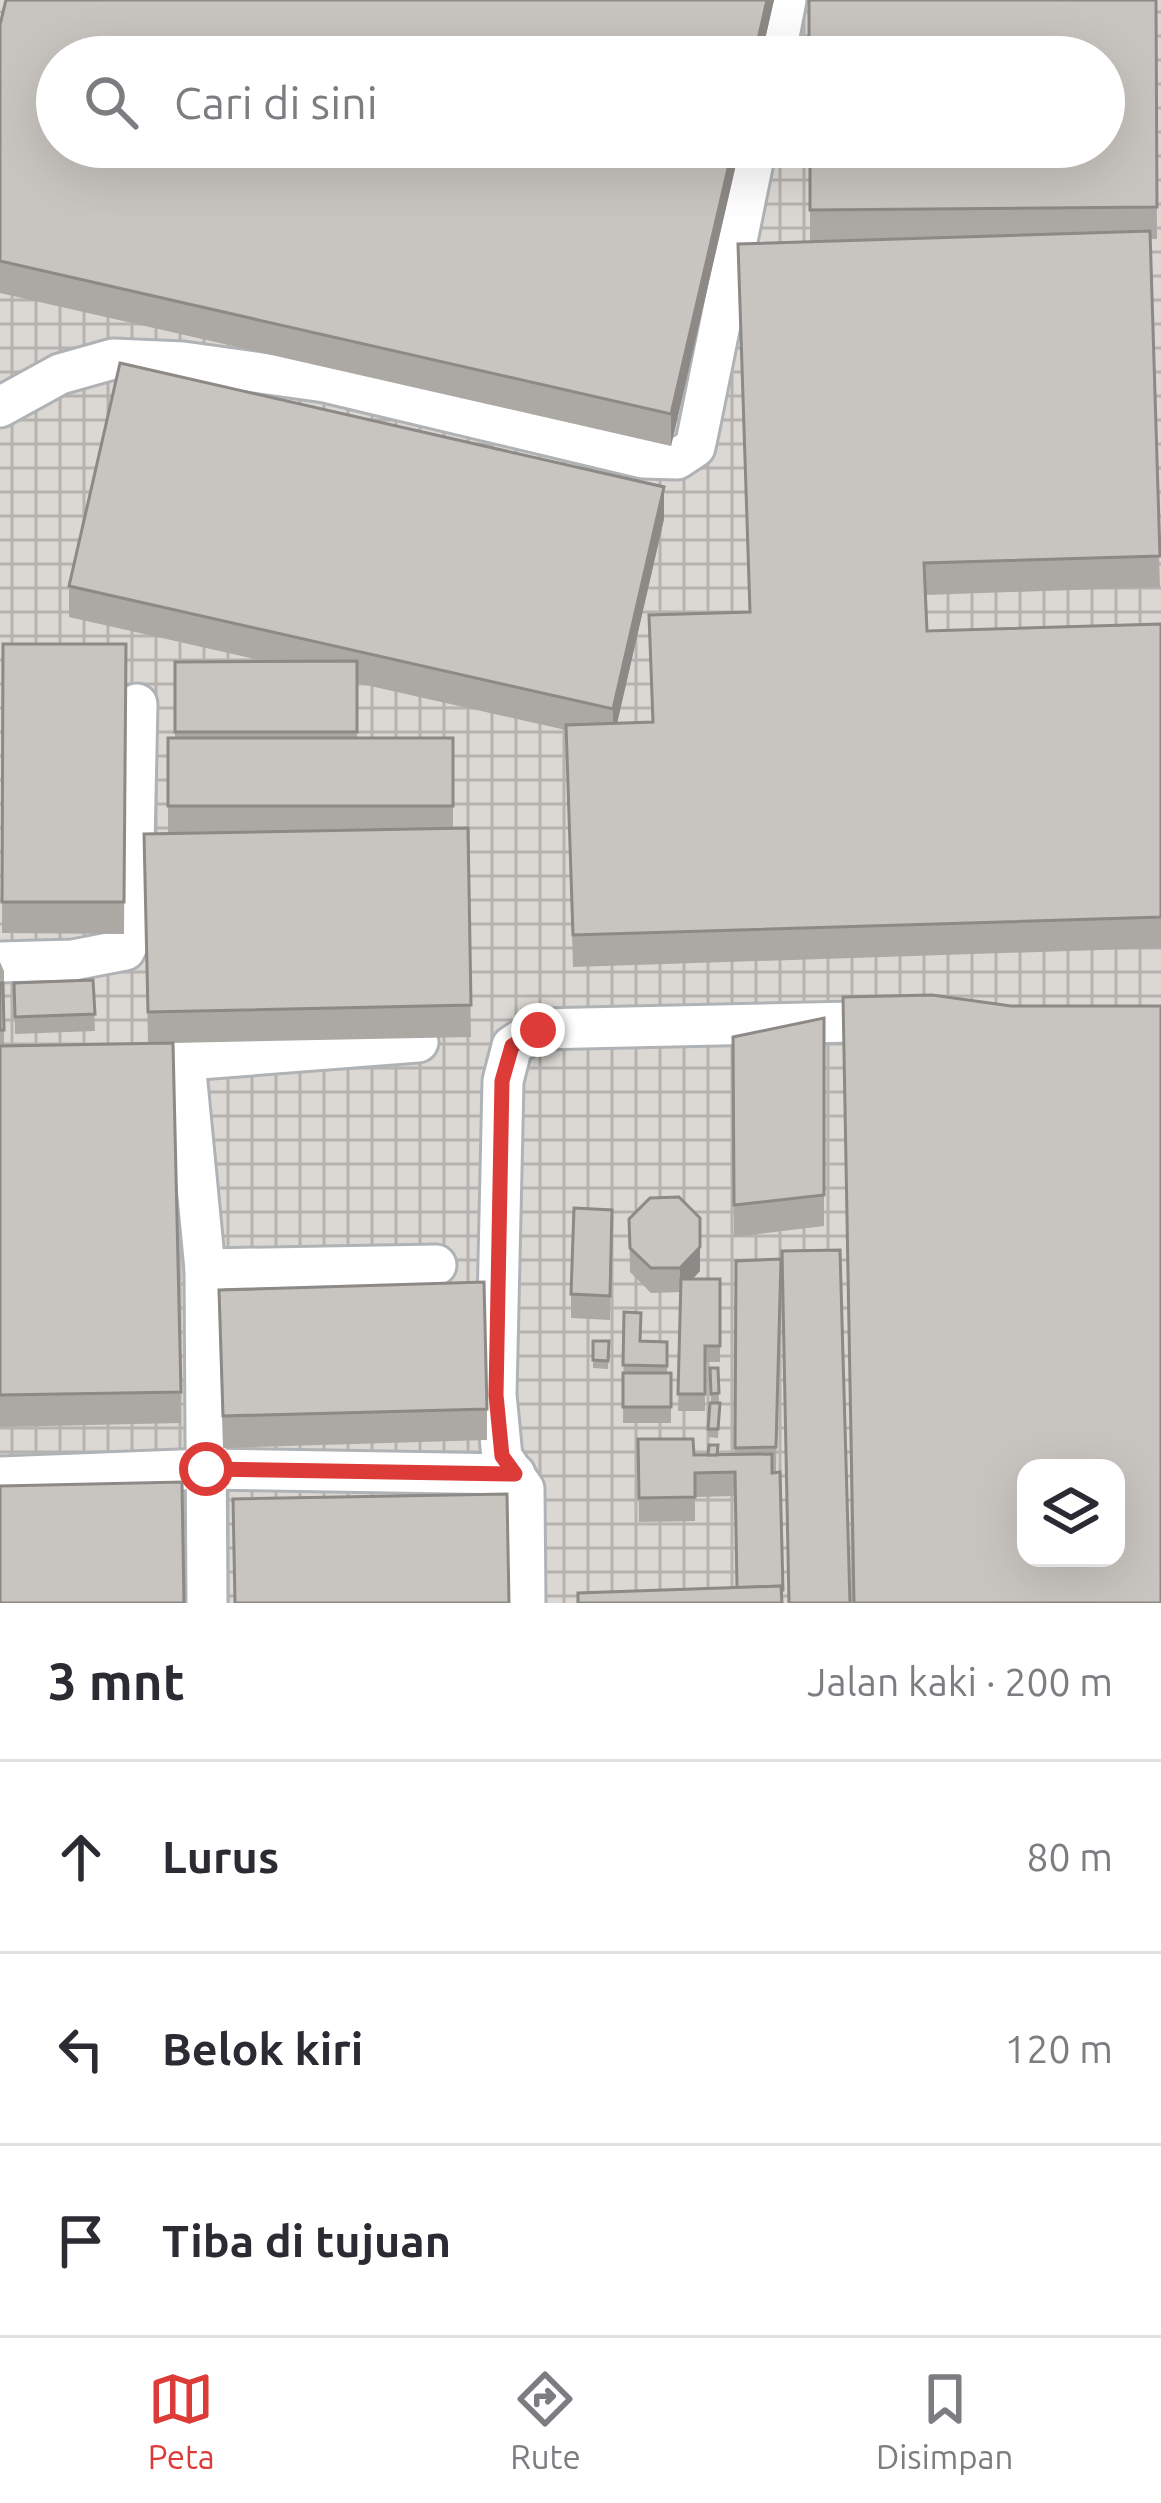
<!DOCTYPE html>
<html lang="id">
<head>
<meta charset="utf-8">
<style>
  :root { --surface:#fff; --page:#f7f7f7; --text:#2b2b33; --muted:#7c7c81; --line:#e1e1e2; --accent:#dd3b37 }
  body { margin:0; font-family:Ubuntu,sans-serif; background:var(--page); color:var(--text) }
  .controls { position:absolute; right:36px; bottom:36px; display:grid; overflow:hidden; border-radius:24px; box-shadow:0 12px 48px #0002 }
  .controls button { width:108px; height:108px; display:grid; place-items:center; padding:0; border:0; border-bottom:3px solid var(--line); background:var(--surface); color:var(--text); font:60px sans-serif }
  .stop { position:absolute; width:36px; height:36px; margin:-27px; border:9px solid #dd3b37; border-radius:50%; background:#fff }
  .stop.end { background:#dd3b37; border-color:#fff; box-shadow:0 3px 12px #0008 }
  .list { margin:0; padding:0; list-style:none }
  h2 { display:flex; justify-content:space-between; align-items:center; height:156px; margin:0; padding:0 48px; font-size:51px }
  h2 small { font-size:39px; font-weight:400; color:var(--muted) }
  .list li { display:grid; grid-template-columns:78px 1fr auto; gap:36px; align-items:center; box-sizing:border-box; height:192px; padding:0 48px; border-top:3px solid var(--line) }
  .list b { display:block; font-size:45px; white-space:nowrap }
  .list em { font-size:39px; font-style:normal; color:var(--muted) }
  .icon { flex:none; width:66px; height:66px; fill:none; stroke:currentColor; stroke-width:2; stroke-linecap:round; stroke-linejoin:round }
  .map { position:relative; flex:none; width:1161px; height:1603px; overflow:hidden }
  .search { position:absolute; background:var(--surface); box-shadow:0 12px 48px #0002; left:36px; right:36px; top:36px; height:132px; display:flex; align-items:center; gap:30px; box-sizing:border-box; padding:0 42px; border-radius:66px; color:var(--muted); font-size:45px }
  .sheet { height:732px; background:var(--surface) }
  nav { display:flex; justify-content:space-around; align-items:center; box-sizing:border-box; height:168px; border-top:3px solid var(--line); background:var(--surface); font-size:33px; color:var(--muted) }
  nav a { display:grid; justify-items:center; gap:6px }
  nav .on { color:var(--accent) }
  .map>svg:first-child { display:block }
  .industrial { fill:url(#industrial-grid); fill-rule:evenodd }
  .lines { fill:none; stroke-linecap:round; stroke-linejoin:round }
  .minor-casing { stroke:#afb3b6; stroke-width:45 }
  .minor { stroke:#fff; stroke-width:39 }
  .wall { fill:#aca9a4 }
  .shaded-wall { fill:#8c8986 }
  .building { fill:#c8c4bf; stroke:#8c8986; stroke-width:3; fill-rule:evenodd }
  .route { stroke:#dd3b37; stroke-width:15 }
</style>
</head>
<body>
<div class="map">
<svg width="1161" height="1603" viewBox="0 0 1161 1603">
  <defs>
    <pattern id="industrial-grid" width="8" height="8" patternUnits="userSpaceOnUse" patternTransform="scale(3)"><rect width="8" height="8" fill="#dbd8d4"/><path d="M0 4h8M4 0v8" fill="none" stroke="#b5b2af"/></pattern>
  </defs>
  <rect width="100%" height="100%" fill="#ece9e2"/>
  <!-- industrial -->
  <path class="industrial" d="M0 0H1161V1603H0ZM57 57H1104V147H57ZM1026 1468H1116V1558H1026Z"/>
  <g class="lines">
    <defs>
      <g id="minor">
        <polyline points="775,57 786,0"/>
        <polyline points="0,407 60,374 113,359 183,362 325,382 643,458 677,459 695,447 698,433 756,147"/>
        <polyline points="0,962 73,960 125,950 132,935 137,704"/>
        <polyline points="161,1062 418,1042"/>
        <polyline points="185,1062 205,1269 207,1603"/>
        <polyline points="205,1269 436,1265"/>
        <polyline points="0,1477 205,1469 515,1474"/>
        <polyline points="525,1603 524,1489 502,1457 496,1395 503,1081 512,1046 538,1029 896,1021"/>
      </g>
    </defs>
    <!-- minor casing -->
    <use href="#minor" class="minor-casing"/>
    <!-- minor -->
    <use href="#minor" class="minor"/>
  </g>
  <!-- wall -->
  <g class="wall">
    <polygon points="774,0 761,57 57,57 57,147 740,147 671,446 0,293 0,25"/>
    <polygon points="1156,0 1157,239 1150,239 1160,587 925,595 927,631 1161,624 1161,948 573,967 566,730 357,683 357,738 453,738 453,829 468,828 471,1037 173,1043 181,1423 0,1427 0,962 4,971 4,1046 148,1043 144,834 168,834 168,738 175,738 175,662 264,661 69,617 69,586 664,519 617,723 652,722 649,615 749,612 738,244 852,241 810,241 810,147"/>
    <polygon points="3,644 126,644 124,934 2,933"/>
    <polygon points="93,980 95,1031 15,1034 14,983"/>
    <polygon points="824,1018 824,1226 734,1237 733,1037"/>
    <polygon points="612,1210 610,1320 571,1318 571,1294"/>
    <polygon points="629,1219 700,1271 692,1279 720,1279 720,1362 705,1362 705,1411 678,1411 681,1292 651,1293 630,1272"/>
    <polygon points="781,1259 776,1471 772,1471 772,1473 780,1472 783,1603 578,1603 737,1588 735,1496 695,1497 695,1521 639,1522 638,1439 694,1455 735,1454 736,1261"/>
    <polygon points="624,1312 641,1341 667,1342 667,1373 671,1373 671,1423 623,1423"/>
    <polygon points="219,1321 487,1409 487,1440 223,1448"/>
    <polygon points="609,1341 608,1369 593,1368 593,1360"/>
    <polygon points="710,1368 718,1368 719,1402 711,1402"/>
    <polygon points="710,1403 720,1403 718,1438 708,1437"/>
  </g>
  <!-- shaded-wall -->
  <g class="shaded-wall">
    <polygon points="767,0 774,0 761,57 754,57"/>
    <polygon points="733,147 740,147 671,446 671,414"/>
    <polygon points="664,487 664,519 613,741 613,709"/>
    <polygon points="700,1247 700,1271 680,1292 680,1268"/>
  </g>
  <!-- building -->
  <g class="building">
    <polygon points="6,0 767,0 754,57 57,57 57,147 733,147 671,414 0,261 0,25"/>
    <polygon points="809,0 1156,0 1157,207 810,210 810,147 1104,147 1104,57 809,57"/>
    <polygon points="1150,231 1160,556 924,563 927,631 1161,624 1161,917 573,935 566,725 653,722 649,615 750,612 738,244"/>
    <polygon points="120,363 664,487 613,709 69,586"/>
    <polygon points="3,644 126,644 124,902 2,902"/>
    <polygon points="357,661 357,732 175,732 175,662"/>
    <rect x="168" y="738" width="285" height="68"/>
    <polygon points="468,828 471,1005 148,1012 144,834"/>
    <polygon points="93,980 95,1014 15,1017 14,983"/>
    <polygon points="0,983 3,983 4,1030 0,1030"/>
    <path d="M932 995 1011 1006H1161V1603H854L843 997ZM1026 1468H1116V1558H1026Z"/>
    <polygon points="824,1018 824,1195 734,1205 733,1037"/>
    <polygon points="173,1043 181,1392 0,1395 0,1046"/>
    <polygon points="679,1197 700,1218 700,1247 680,1268 651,1268 630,1248 629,1219 650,1198"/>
    <polygon points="574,1208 612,1210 610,1296 571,1294"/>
    <polygon points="840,1250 850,1603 789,1603 782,1251"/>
    <polygon points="781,1259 776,1447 735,1448 736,1261"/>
    <polygon points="681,1279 720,1279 720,1346 705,1346 705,1394 678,1394"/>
    <polygon points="484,1282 487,1409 223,1416 219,1290"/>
    <polygon points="624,1312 641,1313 640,1341 667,1342 667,1366 623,1365"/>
    <polygon points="593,1341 609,1341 608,1361 593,1360"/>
    <polygon points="710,1368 718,1368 719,1393 711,1394"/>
    <rect x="623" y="1373" width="48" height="34"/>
    <polygon points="710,1403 720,1403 718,1429 708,1429"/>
    <polygon points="638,1439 693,1439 694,1455 772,1454 772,1473 780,1472 783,1590 781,1591 781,1586 737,1588 735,1472 695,1473 695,1497 639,1498"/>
    <polygon points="709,1445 718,1445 717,1455 708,1455"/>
    <polygon points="182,1482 184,1603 0,1603 0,1486"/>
    <polygon points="507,1494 509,1603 235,1603 233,1499"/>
    <polygon points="781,1586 782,1603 578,1603 578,1593"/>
  </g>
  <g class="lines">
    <!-- route -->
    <polyline class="route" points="206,1469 515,1474 502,1456 496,1395 502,1081 512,1046 538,1030"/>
  </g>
</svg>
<div class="controls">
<button><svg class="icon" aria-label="layers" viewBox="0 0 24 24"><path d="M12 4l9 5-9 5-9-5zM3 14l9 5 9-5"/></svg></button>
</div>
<div class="stop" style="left:206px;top:1469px"></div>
<div class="stop end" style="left:538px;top:1030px"></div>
<div class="search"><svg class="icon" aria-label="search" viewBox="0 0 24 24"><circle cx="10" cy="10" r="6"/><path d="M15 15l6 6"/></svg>Cari di sini</div>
</div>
<section class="sheet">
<h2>3 mnt<small>Jalan kaki · 200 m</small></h2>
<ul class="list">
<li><svg class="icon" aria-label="ahead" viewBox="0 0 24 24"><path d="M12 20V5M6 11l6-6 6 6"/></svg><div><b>Lurus</b></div><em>80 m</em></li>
<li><svg class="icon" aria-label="left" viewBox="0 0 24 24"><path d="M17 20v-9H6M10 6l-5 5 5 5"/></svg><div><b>Belok kiri</b></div><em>120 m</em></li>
<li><svg class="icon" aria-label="arrive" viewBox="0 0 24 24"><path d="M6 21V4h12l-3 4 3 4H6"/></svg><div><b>Tiba di tujuan</b></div></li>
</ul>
</section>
<nav>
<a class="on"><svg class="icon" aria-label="map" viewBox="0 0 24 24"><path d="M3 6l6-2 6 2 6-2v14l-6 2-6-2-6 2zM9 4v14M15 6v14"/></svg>Peta</a>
<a><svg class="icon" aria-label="directions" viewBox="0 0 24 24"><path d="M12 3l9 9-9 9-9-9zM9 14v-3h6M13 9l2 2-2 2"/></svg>Rute</a>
<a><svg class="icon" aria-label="saved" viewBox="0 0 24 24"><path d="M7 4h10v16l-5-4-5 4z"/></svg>Disimpan</a>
</nav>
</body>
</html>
